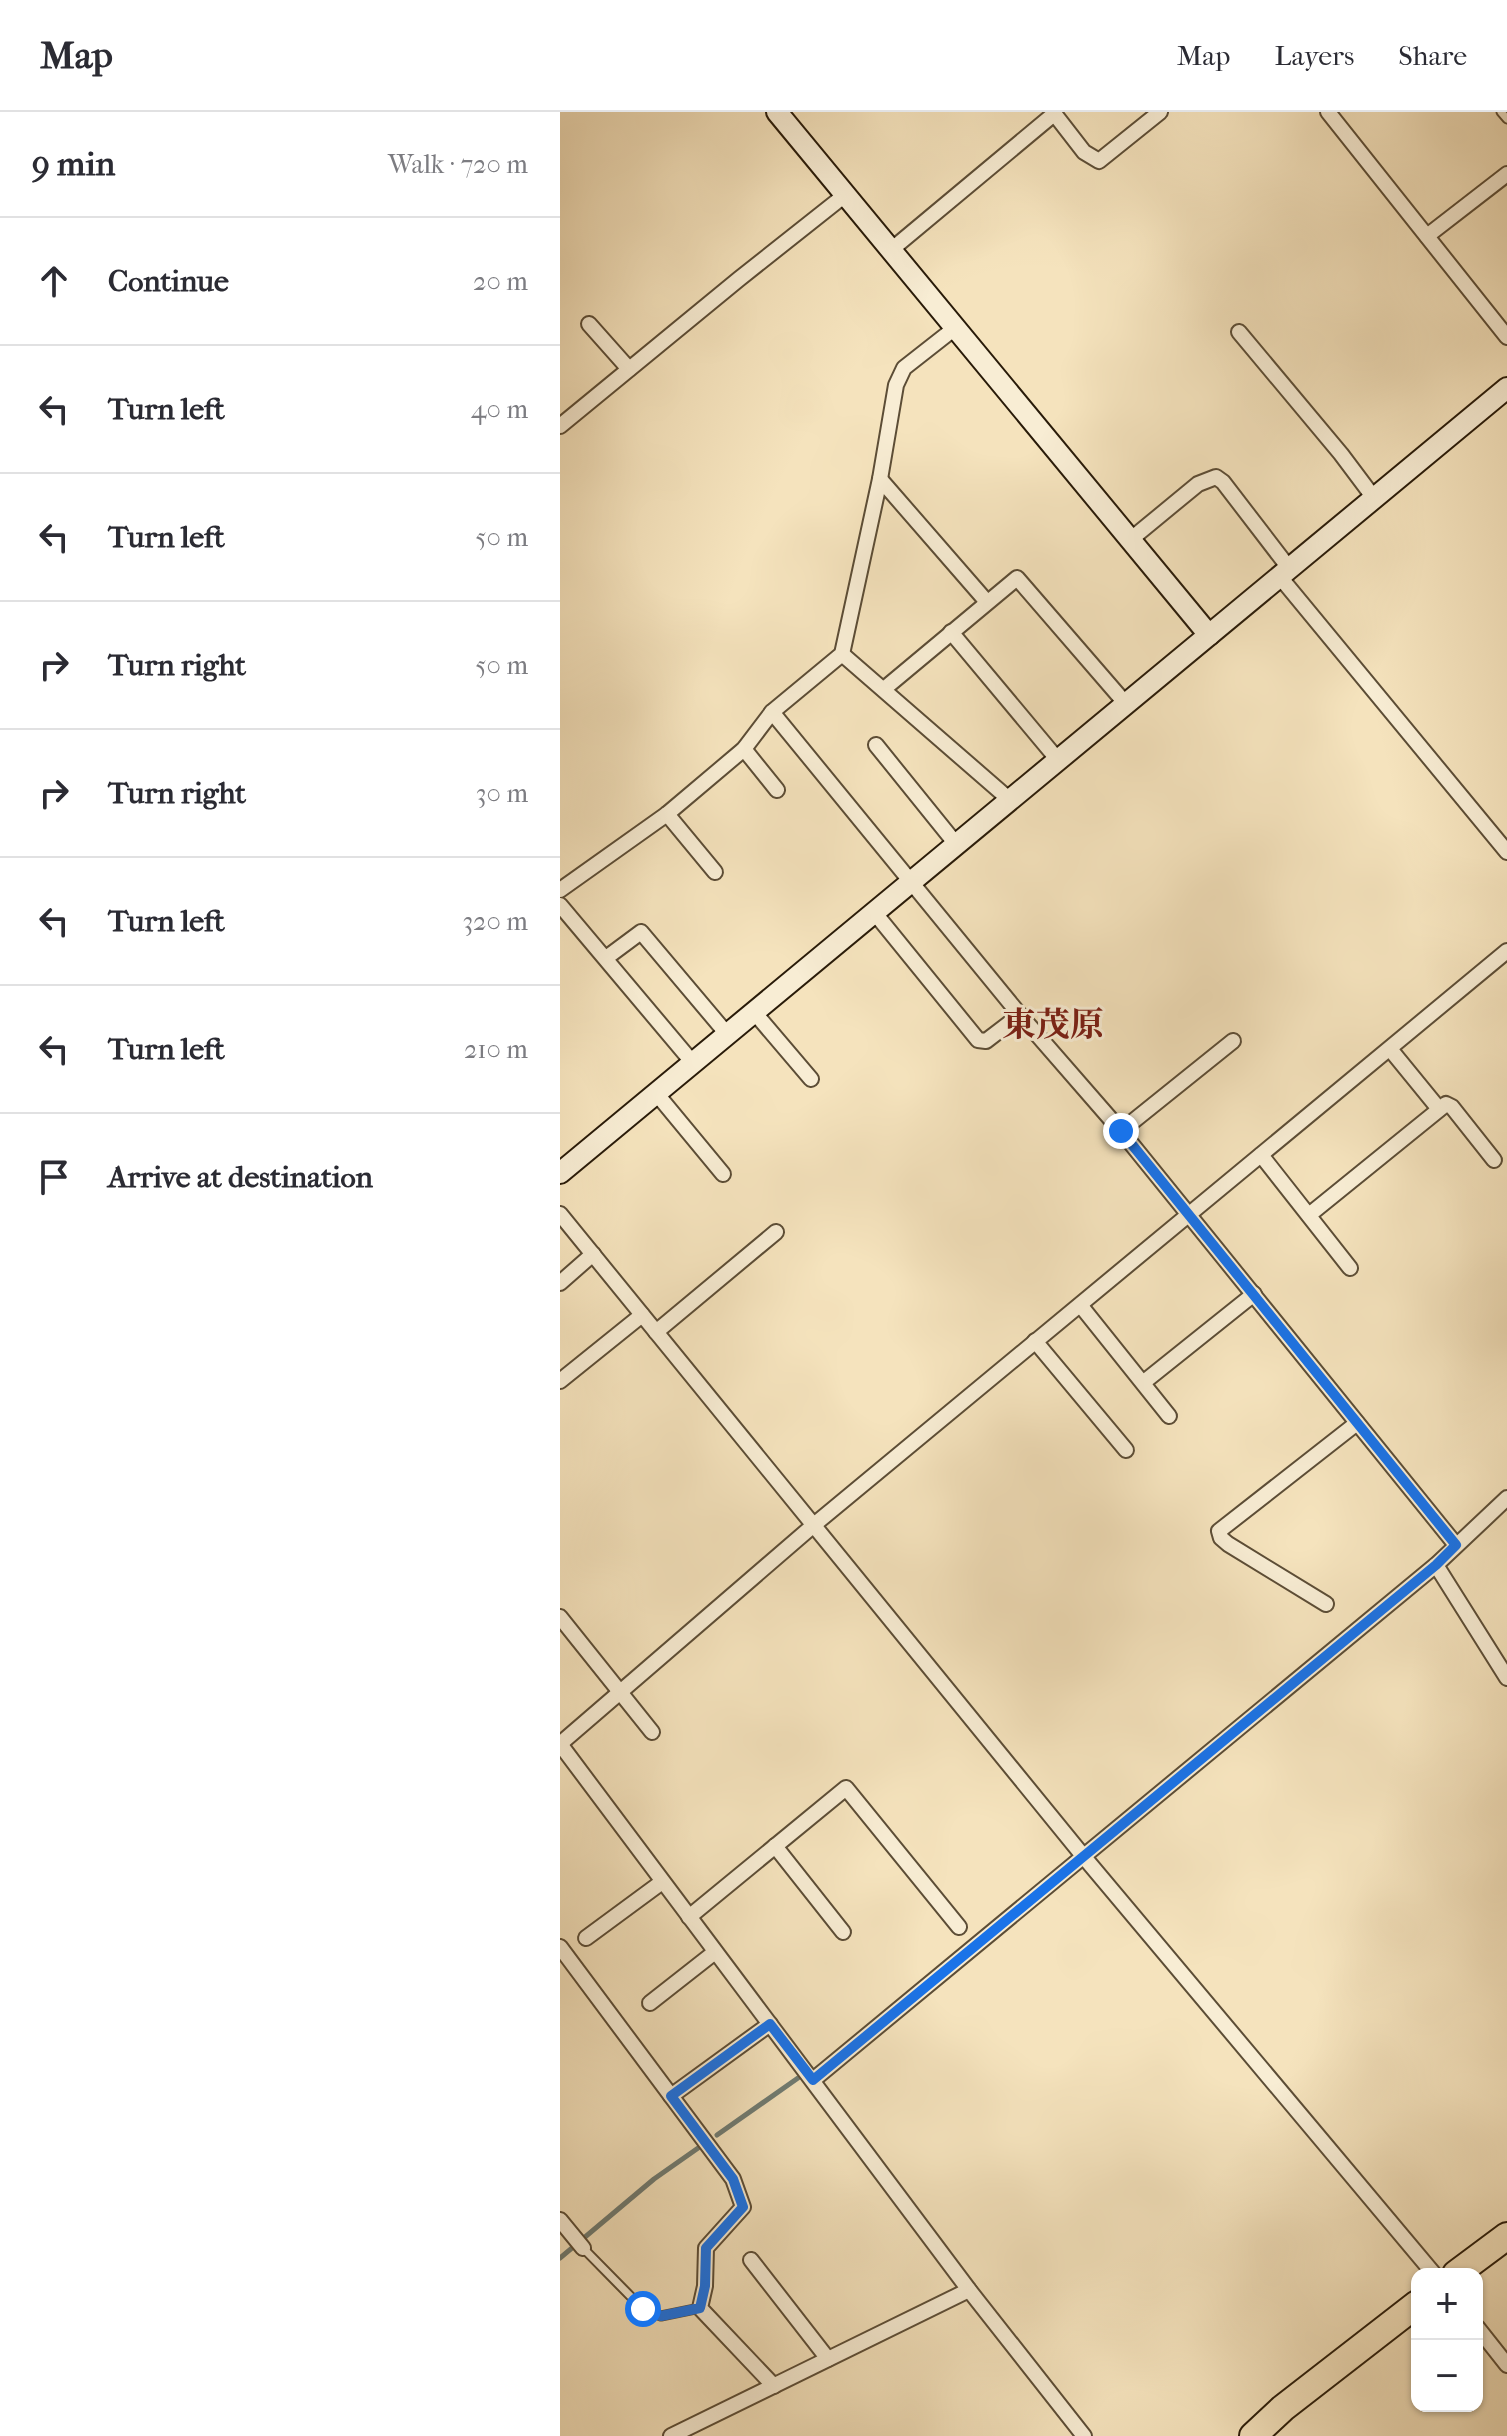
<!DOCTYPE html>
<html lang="en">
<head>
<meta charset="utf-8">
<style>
  :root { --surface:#fff; --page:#f2f2f3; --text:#2b2b33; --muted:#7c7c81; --line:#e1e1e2 }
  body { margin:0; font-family:"IM FELL French Canon","Noto Serif JP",serif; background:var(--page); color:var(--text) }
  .controls { position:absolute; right:24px; bottom:24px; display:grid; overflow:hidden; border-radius:16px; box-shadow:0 2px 6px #0004 }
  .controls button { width:72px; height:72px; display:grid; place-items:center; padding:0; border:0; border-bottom:2px solid var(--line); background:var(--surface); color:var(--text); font:40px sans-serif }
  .stop { position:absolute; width:24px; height:24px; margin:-18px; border:6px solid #1a73e8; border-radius:50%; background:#fff }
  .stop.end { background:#1a73e8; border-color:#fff; box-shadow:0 2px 8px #0008 }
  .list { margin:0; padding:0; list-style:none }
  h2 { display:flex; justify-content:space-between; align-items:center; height:104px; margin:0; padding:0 32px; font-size:34px }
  h2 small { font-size:26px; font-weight:400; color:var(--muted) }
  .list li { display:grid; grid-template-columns:52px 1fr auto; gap:24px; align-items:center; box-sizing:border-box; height:128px; padding:0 32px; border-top:2px solid var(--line) }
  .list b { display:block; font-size:30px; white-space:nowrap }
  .list em { font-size:26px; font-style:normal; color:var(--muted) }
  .icon { flex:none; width:44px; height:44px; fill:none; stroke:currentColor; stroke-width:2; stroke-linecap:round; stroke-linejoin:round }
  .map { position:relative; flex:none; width:947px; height:2324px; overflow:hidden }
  header { display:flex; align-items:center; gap:48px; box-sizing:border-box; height:112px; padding:0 40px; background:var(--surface); border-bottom:2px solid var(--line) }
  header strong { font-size:38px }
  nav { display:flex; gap:44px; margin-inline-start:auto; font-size:28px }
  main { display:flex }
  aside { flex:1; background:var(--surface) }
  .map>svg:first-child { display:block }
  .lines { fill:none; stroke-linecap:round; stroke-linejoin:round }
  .stream { stroke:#707c73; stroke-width:5 }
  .lane-casing { stroke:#5c4d36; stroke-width:11 }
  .street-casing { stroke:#5c4d36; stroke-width:18 }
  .secondary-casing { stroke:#291b09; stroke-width:24 }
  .highway-casing { stroke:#291b09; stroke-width:30 }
  .lane { stroke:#f8edd4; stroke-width:7 }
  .street { stroke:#f8edd4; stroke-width:14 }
  .secondary { stroke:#f8edd4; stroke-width:20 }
  .highway { stroke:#f5e3bd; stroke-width:26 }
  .route { stroke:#1a73e8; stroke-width:10 }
  .labels { text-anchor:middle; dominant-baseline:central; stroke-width:6; stroke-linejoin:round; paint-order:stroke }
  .quarter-label { font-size:34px; font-weight:bold; fill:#7a1f14; stroke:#f8edd4 }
</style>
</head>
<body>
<header>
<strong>Map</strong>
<nav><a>Map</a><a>Layers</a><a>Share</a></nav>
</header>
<main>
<aside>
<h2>9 min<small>Walk · 720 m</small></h2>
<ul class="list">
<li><svg class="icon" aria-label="ahead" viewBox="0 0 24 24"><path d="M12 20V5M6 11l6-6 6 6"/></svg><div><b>Continue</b></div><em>20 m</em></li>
<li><svg class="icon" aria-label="left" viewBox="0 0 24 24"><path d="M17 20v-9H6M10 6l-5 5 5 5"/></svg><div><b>Turn left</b></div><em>40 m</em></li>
<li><svg class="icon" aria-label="left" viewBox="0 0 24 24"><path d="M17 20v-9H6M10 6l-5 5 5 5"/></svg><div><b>Turn left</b></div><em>50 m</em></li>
<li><svg class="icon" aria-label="right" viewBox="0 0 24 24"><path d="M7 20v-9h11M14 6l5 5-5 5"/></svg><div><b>Turn right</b></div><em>50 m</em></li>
<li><svg class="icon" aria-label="right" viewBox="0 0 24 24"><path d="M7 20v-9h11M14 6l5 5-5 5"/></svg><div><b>Turn right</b></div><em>30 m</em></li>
<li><svg class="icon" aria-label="left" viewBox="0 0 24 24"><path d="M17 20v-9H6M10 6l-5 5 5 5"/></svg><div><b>Turn left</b></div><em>320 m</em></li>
<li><svg class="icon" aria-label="left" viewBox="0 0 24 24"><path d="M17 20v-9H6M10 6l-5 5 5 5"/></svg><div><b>Turn left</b></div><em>210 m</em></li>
<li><svg class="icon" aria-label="arrive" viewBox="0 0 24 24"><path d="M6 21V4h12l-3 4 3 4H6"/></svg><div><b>Arrive at destination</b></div></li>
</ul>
</aside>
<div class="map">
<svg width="947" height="2324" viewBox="0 0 947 2324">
  <rect width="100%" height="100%" fill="#f5e3bd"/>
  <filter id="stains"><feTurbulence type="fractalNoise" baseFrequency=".0025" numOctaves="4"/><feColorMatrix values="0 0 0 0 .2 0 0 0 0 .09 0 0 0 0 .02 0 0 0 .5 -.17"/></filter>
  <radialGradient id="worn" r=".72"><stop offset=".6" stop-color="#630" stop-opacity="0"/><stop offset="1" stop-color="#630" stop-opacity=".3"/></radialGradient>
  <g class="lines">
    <!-- stream -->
    <g class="stream">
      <polyline points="157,2023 238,1966"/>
      <polyline points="0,2146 94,2067 141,2034"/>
    </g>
    <defs>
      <g id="lane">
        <polyline points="941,0 947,7"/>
        <polyline points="23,2136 83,2197 101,2204 140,2196"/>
      </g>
      <g id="street">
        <polyline points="493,0 524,40 539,49 600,0"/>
        <polyline points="768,0 947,225"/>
        <polyline points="867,124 947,62"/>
        <polyline points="331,138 494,2"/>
        <polyline points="29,212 69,257"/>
        <polyline points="679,220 781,342 814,386"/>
        <polyline points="0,314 179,167 285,83"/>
        <polyline points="320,367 427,490"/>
        <polyline points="570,428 638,372 656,365 663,370 729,456"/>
        <polyline points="720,465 947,740"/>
        <polyline points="391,520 498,648"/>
        <polyline points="282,542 450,688"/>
        <polyline points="324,577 457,466 566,592"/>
        <polyline points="212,600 460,903 561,1019 896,1433"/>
        <polyline points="316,633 396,732"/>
        <polyline points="184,637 217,678"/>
        <polyline points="107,702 155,760"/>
        <polyline points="0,778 107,702 184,637 212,600 282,542 320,367 336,273 344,256 395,216"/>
        <polyline points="0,793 133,951"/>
        <polyline points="314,800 418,928 426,929 460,903"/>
        <polyline points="46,846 81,820 167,922"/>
        <polyline points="194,900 251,967"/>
        <polyline points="830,937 879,997"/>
        <polyline points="96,981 163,1062"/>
        <polyline points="561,1019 673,929"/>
        <polyline points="701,1043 790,1156"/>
        <polyline points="0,1102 524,1745 874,2162"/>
        <polyline points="749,1103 886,992 892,995 934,1048"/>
        <polyline points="0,1171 33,1142"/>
        <polyline points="521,1194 609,1304"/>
        <polyline points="96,1220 216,1120"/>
        <polyline points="475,1229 566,1338"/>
        <polyline points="0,1269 82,1203"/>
        <polyline points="584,1270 694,1182"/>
        <polyline points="876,1453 947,1566"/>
        <polyline points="766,1492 668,1432 661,1426 659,1419 797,1311"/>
        <polyline points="0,1505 92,1620"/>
        <polyline points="0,1632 255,1412 947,839"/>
        <polyline points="0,1632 409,2178 524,2324"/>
        <polyline points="215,1734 283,1820"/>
        <polyline points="129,1805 286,1676 399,1815"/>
        <polyline points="26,1826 102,1770"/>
        <polyline points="0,1835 173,2067 183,2095 146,2136 145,2174 140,2196 214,2274"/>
        <polyline points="90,1891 155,1840"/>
        <polyline points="253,1968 876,1453 947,1386"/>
        <polyline points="111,1984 210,1912"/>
        <polyline points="0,2108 23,2136"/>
        <polyline points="191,2148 268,2247"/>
        <polyline points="917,2215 947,2253"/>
        <polyline points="111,2324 409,2178"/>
      </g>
      <g id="secondary">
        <polyline points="217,0 649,523"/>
        <polyline points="0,1061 947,276"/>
      </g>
      <g id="highway">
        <polyline points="896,2162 947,2124"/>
        <polyline points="693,2324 723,2296 857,2192"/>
      </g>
    </defs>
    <!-- lane casing -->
    <use href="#lane" class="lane-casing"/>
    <!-- street casing -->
    <use href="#street" class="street-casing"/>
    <!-- secondary casing -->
    <use href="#secondary" class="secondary-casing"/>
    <!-- highway casing -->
    <use href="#highway" class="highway-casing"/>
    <!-- lane -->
    <use href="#lane" class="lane"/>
    <!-- street -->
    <use href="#street" class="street"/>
    <!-- secondary -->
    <use href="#secondary" class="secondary"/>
    <!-- highway -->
    <use href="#highway" class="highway"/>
  </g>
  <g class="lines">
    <!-- route -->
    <polyline class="route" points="83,2197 101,2204 140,2196 145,2174 146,2136 183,2095 173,2067 111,1984 210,1912 253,1968 876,1453 896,1433 561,1019"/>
  </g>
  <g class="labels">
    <!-- quarter labels -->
    <g class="quarter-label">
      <text x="493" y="913">東茂原</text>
    </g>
  </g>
  <rect width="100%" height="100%" filter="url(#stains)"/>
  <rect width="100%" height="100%" fill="url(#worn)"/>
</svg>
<div class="controls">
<button>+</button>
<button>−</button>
</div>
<div class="stop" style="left:83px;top:2197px"></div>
<div class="stop end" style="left:561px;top:1019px"></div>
</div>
</main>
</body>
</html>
